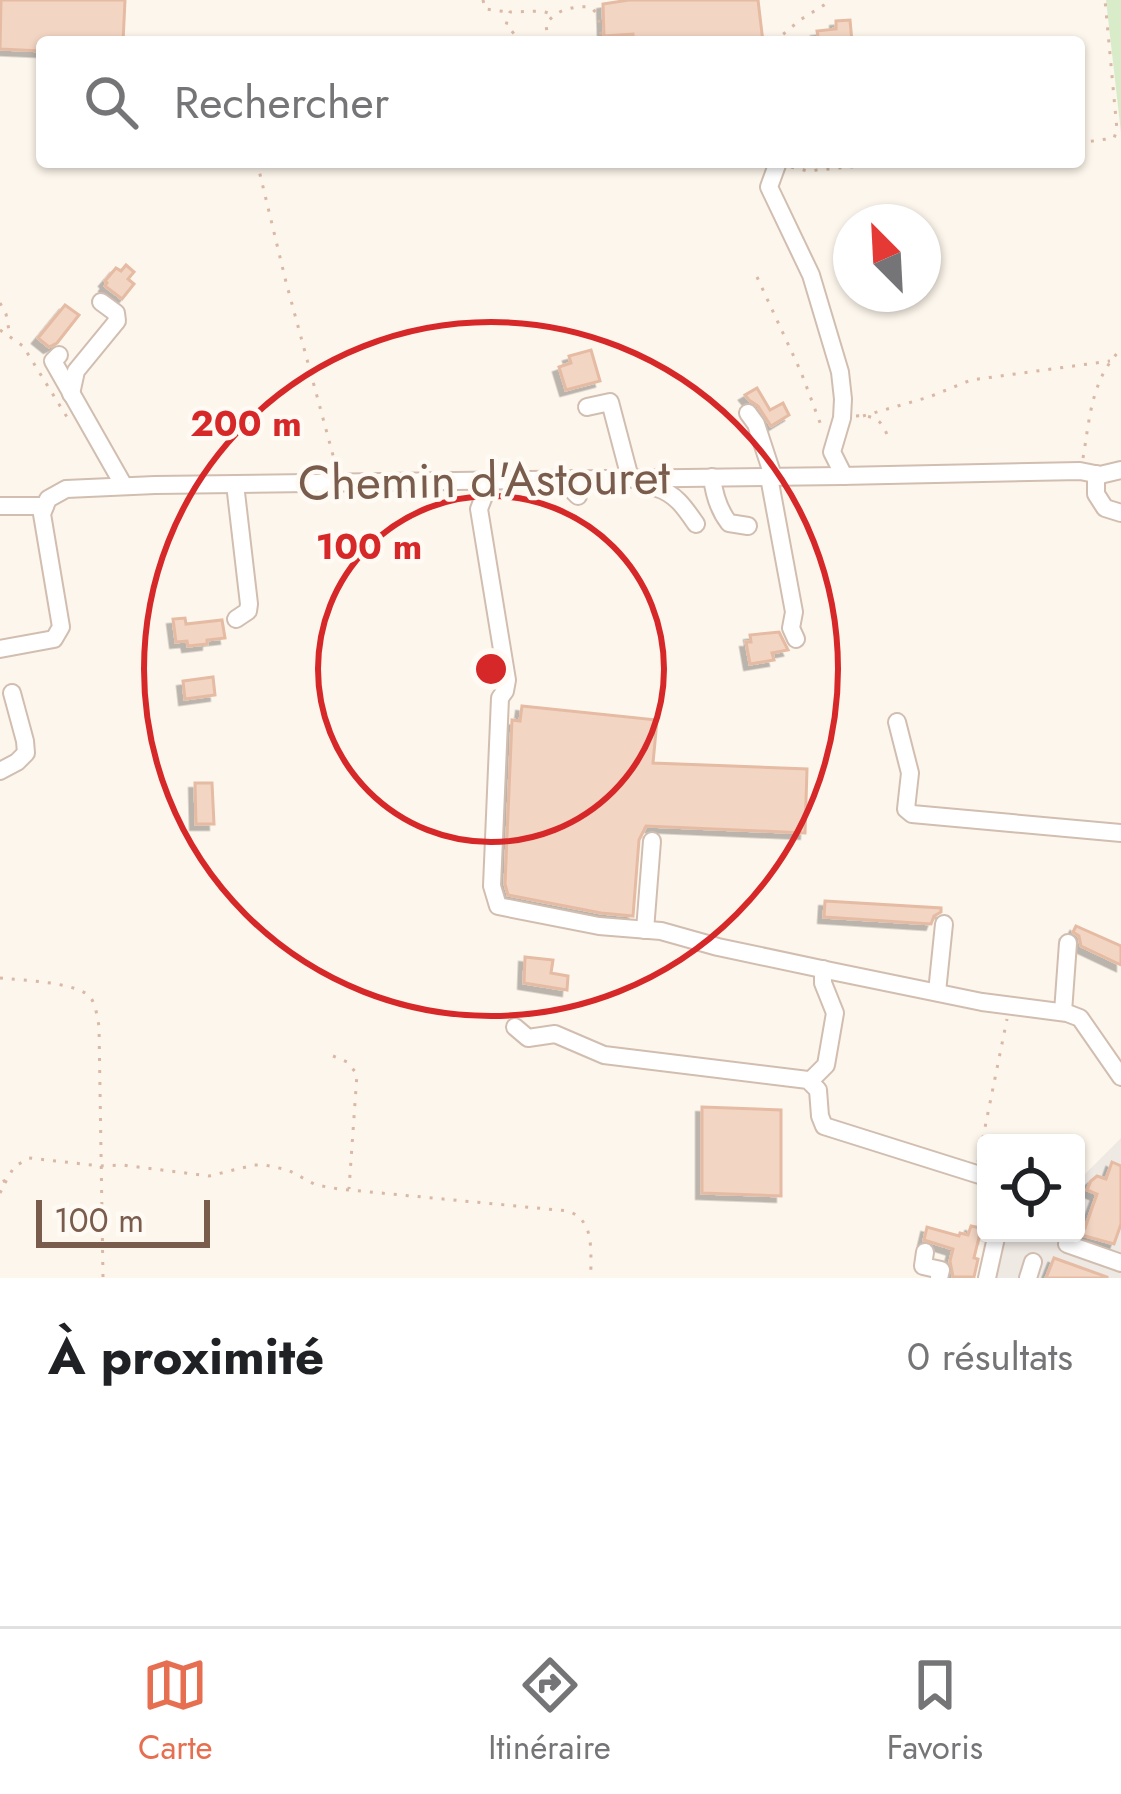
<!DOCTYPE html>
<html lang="fr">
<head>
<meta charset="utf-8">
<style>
  :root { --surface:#fff; --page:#f6f6f6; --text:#202124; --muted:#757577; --line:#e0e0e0; --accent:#e76f51 }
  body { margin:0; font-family:Jost,sans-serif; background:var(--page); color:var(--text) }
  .controls { position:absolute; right:36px; bottom:36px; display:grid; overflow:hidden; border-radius:12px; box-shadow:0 3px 9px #0004 }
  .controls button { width:108px; height:108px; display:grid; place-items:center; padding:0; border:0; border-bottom:3px solid var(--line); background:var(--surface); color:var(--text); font:60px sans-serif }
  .compass { position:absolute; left:833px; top:204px; width:108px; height:108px; border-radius:50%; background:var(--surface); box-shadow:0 3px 9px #0004; rotate:336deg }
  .scale { position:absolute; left:36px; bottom:30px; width:174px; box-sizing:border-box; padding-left:12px; border:6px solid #7a5c4d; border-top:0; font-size:33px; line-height:42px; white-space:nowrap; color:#7a5c4d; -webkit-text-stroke:9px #fffaf3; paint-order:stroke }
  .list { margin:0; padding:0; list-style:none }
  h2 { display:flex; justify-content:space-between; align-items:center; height:156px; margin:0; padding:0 48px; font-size:51px }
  h2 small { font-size:39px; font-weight:400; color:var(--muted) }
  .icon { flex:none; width:66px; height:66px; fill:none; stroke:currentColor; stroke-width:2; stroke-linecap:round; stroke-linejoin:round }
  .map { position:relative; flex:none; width:1121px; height:1278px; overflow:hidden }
  .search { position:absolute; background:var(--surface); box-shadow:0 3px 9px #0004; left:36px; right:36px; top:36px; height:132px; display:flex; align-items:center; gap:30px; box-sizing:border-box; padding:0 42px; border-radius:12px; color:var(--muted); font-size:45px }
  .sheet { height:348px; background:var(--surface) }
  nav { display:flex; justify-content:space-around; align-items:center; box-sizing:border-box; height:168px; border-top:3px solid var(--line); background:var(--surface); font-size:33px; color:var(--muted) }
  nav a { display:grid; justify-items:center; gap:6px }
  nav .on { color:var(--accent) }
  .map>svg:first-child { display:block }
  .industrial { fill:#efe9e4 }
  .green { fill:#d8ecc9 }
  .building { fill:#f3d5c3; stroke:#e6bba3; stroke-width:3; filter:url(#shadow) }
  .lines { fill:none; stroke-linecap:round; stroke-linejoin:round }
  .minor-casing { stroke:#d1beb0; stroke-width:20 }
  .path { stroke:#d9b8a5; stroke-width:3; stroke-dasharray:3 9; stroke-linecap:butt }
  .minor { stroke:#fff; stroke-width:16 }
  .ring { fill:none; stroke:#d62828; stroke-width:6 }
  .labels { text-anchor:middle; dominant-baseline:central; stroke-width:9; stroke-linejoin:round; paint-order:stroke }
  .street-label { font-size:48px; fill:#7a5c4d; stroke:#fffaf3 }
  .centre { fill:#d62828; stroke:#fffaf3; stroke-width:6 }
  .ring-label { font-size:36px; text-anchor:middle; font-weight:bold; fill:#d62828; stroke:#fffaf3; stroke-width:9; stroke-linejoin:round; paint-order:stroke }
</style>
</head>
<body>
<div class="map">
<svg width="1121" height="1278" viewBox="0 0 1121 1278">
  <defs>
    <filter id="shadow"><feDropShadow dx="-5.5" dy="5.5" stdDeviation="0" flood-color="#0004"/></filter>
  </defs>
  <rect width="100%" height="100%" fill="#fdf6ec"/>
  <!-- industrial -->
  <polygon class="industrial" points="1121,1138 1121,1278 992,1278 1003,1233 1032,1233 1049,1238 1051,1233 1076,1233 1076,1183"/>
  <!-- green -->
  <polygon class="green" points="1106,0 1121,0 1121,133"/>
  <!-- building -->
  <g class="building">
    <polygon points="1,0 125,0 123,42 42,42 42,51 0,49"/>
    <polygon points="629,0 758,0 763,42 633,42 633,34 604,36 603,4"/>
    <polygon points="850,20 852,42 819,42 817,31 836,29 836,21"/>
    <polygon points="126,265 134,272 128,279 134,284 122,299 105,286 107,283 105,281 116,268 121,271"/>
    <polygon points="65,305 79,315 57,343 49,347 38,338"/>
    <polygon points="591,350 600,381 566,390 559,367 571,363 569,356"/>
    <polygon points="757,388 770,410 783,403 789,415 771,426 758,406 749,400 745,395"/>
    <polygon points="185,618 186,624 222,620 225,638 207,640 207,644 188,646 187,641 176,642 173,619"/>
    <polygon points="779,632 788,650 772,653 774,660 750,664 746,642 751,642 750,635"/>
    <polygon points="213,677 215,695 185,699 183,681"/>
    <polygon points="522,706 657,720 653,763 807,769 805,833 646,826 639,840 633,916 601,913 508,895 505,884 512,720 520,721"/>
    <polygon points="195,783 212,783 214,824 196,824"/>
    <polygon points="825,901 941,908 941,912 934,916 931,924 824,917"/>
    <polygon points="1076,926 1121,946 1121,965 1081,946 1079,936 1073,932"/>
    <polygon points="525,957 553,960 551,973 568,976 567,990 524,983"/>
    <polygon points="702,1107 781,1110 781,1196 702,1193"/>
    <polygon points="1112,1162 1121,1166 1121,1224 1114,1244 1074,1233 1076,1225 1085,1228 1097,1194 1087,1190 1091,1181 1097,1176 1106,1179"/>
    <polygon points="971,1226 985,1229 983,1238 979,1237 974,1258 978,1259 974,1277 953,1277 950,1261 953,1249 924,1240 927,1227 959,1236 960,1233 968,1235"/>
    <polygon points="1054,1258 1107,1277 1107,1278 1046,1278"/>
  </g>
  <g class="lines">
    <defs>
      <g id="minor">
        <polyline points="778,162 769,187 811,275 840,372 843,399 842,418 832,452 844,476"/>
        <polyline points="59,355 53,361 124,486"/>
        <polyline points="71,394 76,371 117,321 116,313 101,302"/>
        <polyline points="587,407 610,402 630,478"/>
        <polyline points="748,413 756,424 773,476"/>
        <polyline points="1096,474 1096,494 1105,508 1121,513"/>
        <path d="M712 477C714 494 718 509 729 523L748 526"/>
        <polyline points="769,477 794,612 791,628 796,639"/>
        <path d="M657 478V488C676 494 685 508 696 524"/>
        <polyline points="572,479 572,490 578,496"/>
        <polyline points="485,481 484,496 479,509 507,680 505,691 500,698 492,886 498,906 599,926 661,931 718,947 831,971 982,1002 1067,1013 1080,1018 1121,1077"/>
        <polyline points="235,484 249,604 248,611 236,619"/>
        <polyline points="0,506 45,506"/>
        <polyline points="0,649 54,639 61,627 42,514 48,499 66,489 155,485 841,476 1080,471 1100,475 1121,470"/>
        <polyline points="897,722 910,773 906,809 912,814 1121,833"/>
        <polyline points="0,771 17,762 26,753 25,741 12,693"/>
        <polyline points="645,930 652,841"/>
        <polyline points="937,992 944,924"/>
        <polyline points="1063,1012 1068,943"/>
        <polyline points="515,1027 528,1038 555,1034 604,1055 808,1080 818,1090 820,1116 824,1126 986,1177"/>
        <polyline points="810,1081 826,1065 835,1013 823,983 823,969"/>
        <polyline points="1067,1244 1121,1263"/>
        <polyline points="925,1252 923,1266 941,1270 939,1278"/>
        <polyline points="987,1278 997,1233"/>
        <polyline points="1028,1278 1033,1262"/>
      </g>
    </defs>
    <!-- minor casing -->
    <use href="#minor" class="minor-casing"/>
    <!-- path -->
    <g class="path">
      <polyline points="483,0 485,9 508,12"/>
      <polyline points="547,40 520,40 506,25 510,12 541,11 552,14"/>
      <path d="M548 42 546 24C557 9 573 6 591 7L598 15 602 42"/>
      <polyline points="774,42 800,20 832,0"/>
      <polyline points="1079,143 1114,138 1117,130 1105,0"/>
      <polyline points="257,162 286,282 337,470"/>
      <polyline points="791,167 808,171 902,162"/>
      <polyline points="757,277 801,372 822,428"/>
      <polyline points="0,303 6,314 10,336"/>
      <polyline points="0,330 23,346 70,422"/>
      <path d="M856 416C872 415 882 419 887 435"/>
      <polyline points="863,416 929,397 971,380 1110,361"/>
      <path d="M1083 458C1090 417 1091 380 1121 349"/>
      <path d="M0 978C20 980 77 982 90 997 96 1004 97 1017 99 1026L103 1278"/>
      <polyline points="333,1056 347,1062 357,1074 349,1189"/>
      <polyline points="978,1162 1007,1019"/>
      <path d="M5 1183 14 1167 29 1158 101 1166 122 1165 209 1176 254 1165H265L288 1170 316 1185 339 1189 568 1211C596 1221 590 1252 591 1278"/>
      <polyline points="0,1193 5,1183 2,1176"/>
    </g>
    <!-- minor -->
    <use href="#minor" class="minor"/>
  </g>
  <!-- distance rings -->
  <g class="ring">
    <circle cx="491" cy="669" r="173"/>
    <circle cx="491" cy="669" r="347"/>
  </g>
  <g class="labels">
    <!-- street labels -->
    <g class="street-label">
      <text transform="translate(484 480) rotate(-1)">Chemin d'Astouret</text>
    </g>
  </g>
  <circle cx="491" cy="669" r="18" class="centre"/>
  <g class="ring-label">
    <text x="246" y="436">200 m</text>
    <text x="369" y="559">100 m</text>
  </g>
</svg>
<div class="controls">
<button><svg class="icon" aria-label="locate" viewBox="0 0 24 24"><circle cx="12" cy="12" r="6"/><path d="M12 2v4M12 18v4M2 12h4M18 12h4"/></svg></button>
</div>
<svg class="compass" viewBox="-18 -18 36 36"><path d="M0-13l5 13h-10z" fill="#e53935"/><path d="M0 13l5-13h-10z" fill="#757577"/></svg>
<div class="scale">100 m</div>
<div class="search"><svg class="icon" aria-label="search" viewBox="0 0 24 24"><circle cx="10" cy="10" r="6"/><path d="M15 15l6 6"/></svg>Rechercher</div>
</div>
<section class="sheet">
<h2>À proximité<small>0 résultats</small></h2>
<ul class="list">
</ul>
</section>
<nav>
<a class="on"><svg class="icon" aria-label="map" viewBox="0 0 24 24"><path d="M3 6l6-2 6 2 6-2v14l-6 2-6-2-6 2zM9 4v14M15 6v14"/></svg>Carte</a>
<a><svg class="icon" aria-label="directions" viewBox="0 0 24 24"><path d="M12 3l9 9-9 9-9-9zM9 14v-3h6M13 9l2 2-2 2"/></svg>Itinéraire</a>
<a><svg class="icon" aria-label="saved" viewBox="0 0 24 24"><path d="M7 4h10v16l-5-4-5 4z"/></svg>Favoris</a>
</nav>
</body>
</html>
